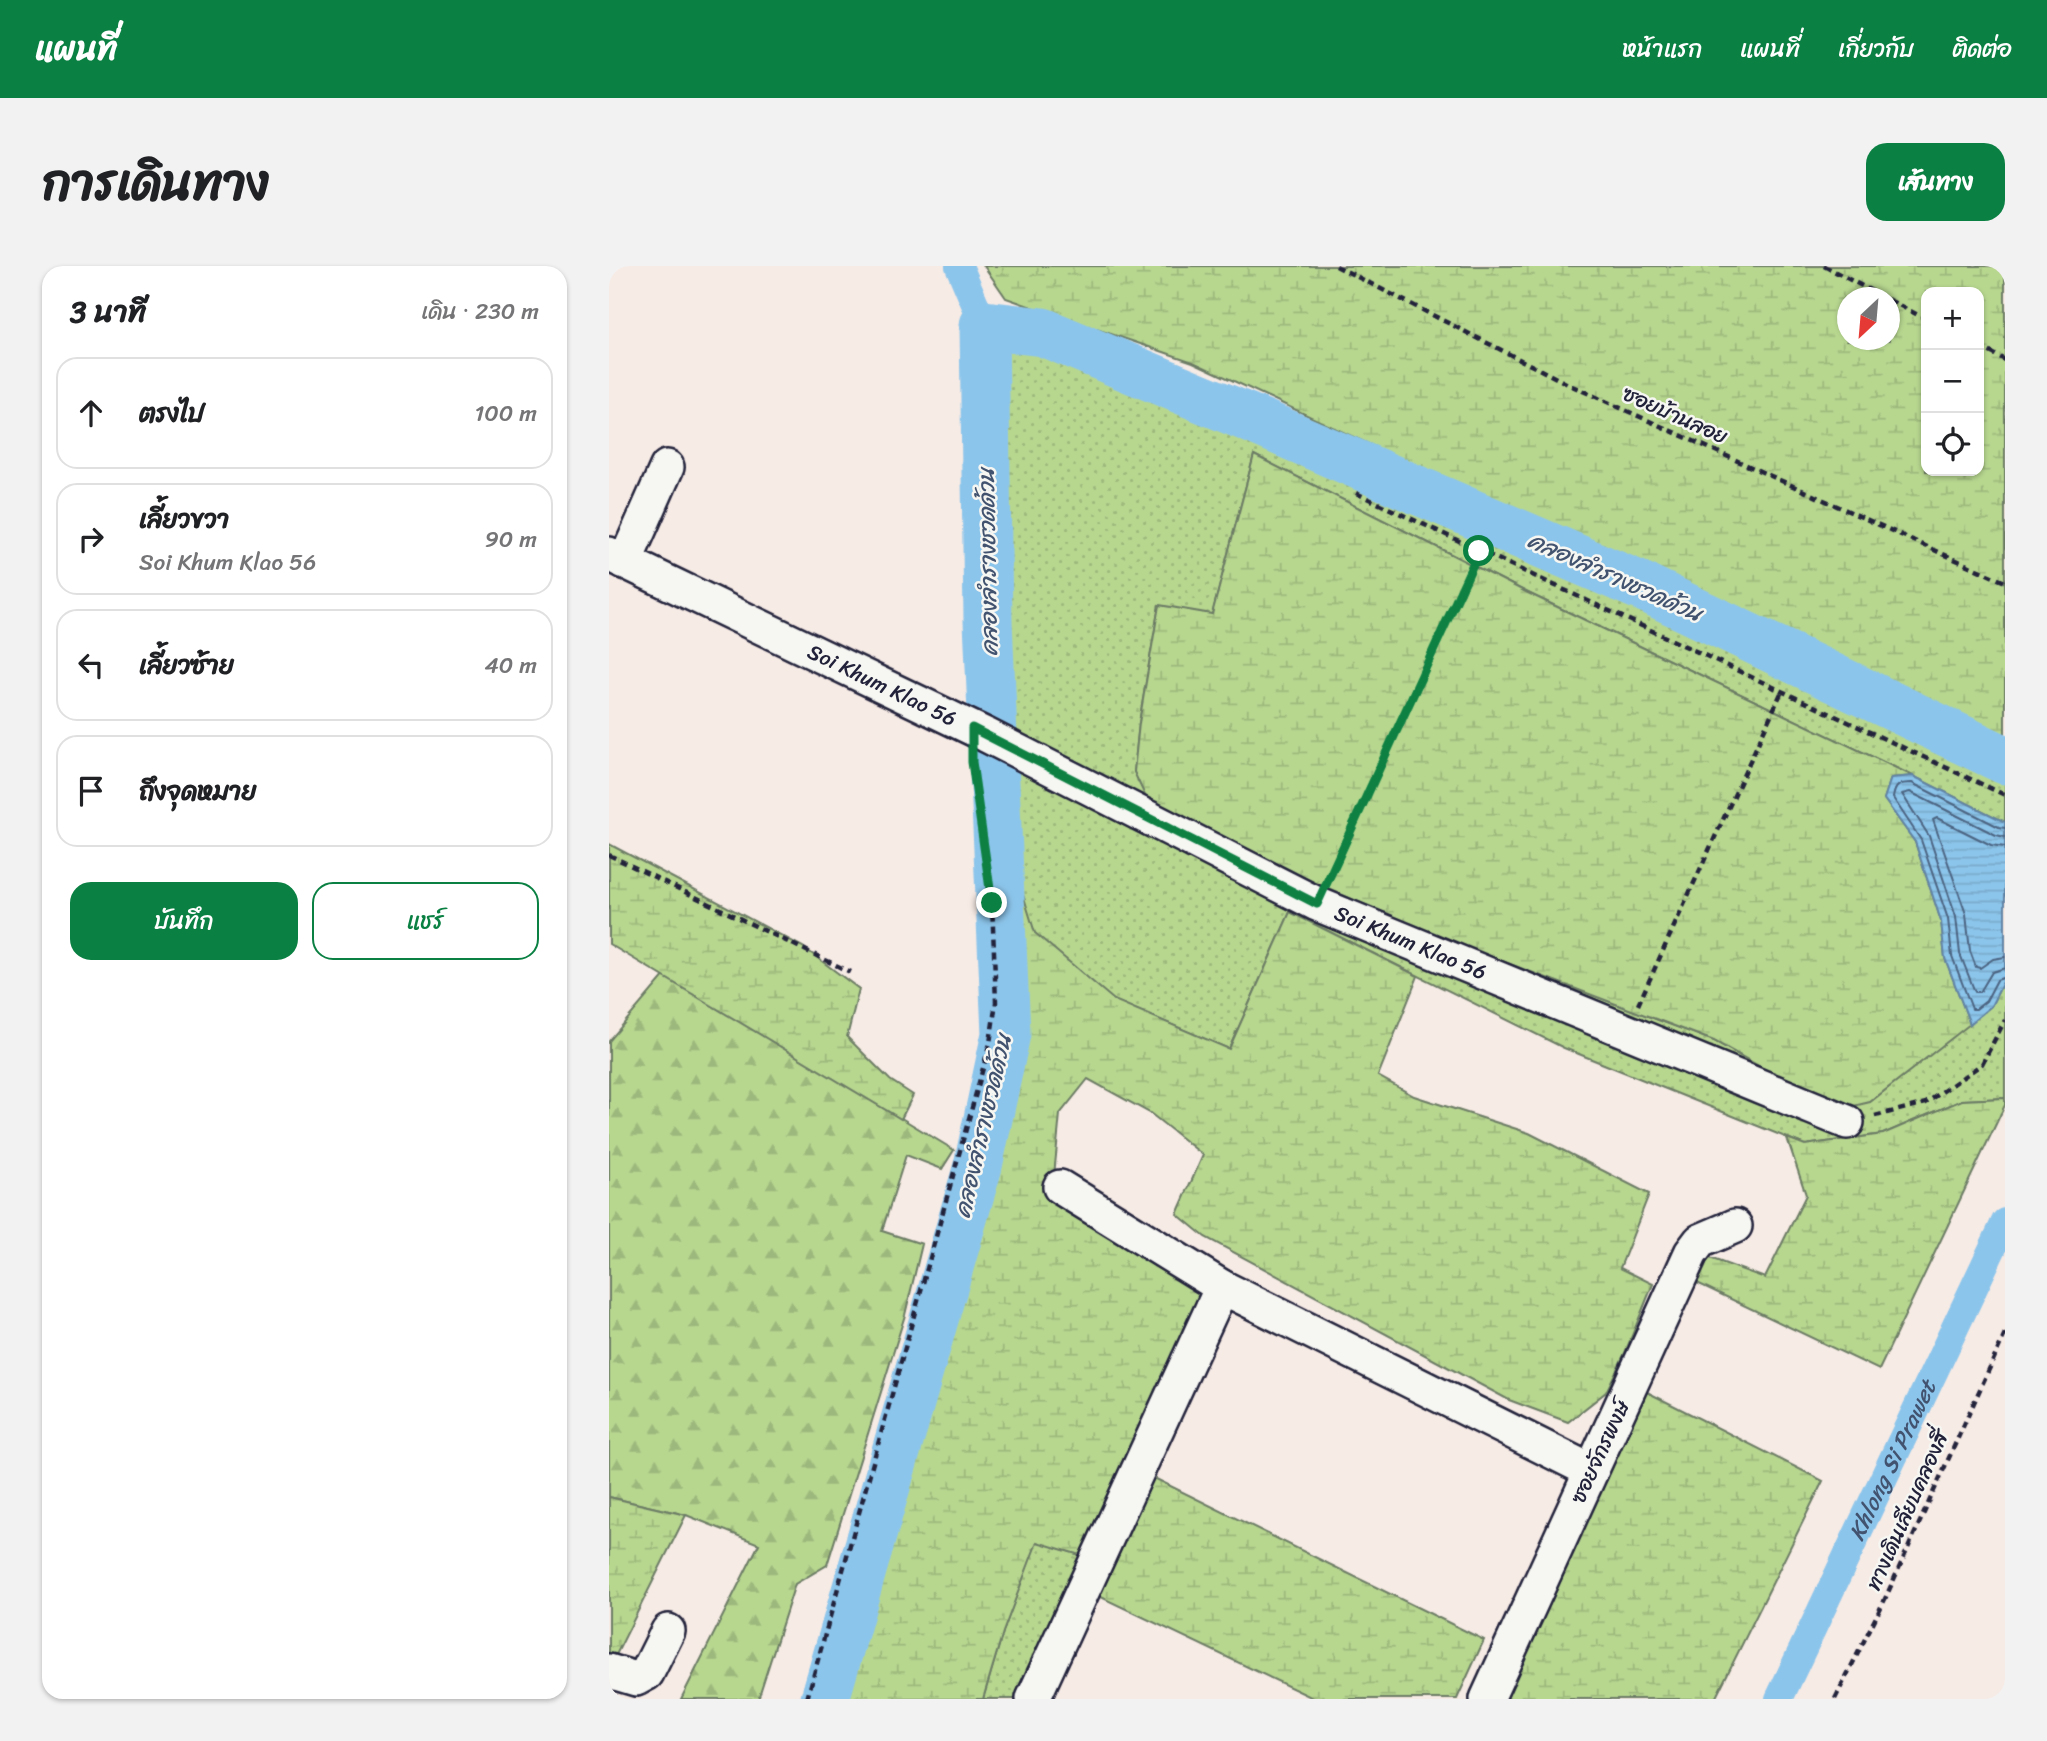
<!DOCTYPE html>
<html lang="th">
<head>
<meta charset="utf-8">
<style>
  :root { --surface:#fff; --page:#f2f2f2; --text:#202124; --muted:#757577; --line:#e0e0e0; --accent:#0b8043 }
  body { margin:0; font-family:Sriracha,"Playpen Sans Thai",sans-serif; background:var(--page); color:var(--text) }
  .controls { position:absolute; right:21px; top:21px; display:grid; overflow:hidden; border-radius:14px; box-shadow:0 2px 5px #0004 }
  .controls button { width:63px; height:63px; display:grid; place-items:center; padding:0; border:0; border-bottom:2px solid var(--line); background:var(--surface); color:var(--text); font:35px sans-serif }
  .compass { position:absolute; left:1228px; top:21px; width:63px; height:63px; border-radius:50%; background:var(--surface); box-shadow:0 2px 5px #0004; rotate:206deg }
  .stop { position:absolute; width:21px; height:21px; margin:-16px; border:5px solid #0b8043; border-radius:50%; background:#fff }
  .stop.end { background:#0b8043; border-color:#fff; box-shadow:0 2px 7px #0008 }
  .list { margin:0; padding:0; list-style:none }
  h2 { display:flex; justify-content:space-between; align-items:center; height:91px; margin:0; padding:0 28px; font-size:30px }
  h2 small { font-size:23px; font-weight:400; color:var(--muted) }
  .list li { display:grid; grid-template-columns:46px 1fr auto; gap:21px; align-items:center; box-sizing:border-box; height:112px; margin:0 14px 14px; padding:0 14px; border:2px solid var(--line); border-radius:21px }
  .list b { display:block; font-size:26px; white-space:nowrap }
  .list p { margin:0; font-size:23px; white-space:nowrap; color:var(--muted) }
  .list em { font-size:23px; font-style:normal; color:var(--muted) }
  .actions { display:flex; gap:14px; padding:21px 28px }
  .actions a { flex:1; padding:16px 0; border:2px solid var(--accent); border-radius:21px; text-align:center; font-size:24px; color:var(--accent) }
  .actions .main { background:var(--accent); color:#fff }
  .icon { flex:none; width:38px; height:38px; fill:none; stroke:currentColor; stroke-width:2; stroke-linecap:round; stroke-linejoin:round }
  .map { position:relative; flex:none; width:1396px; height:1433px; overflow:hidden; border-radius:21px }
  header { display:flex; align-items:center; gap:42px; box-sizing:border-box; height:98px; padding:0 35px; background:var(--accent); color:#fff }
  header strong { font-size:33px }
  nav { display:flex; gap:38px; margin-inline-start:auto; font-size:24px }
  .intro { display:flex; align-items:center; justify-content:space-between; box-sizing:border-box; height:168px; padding:0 42px }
  h1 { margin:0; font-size:49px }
  .button { padding:18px 32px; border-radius:21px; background:var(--accent); color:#fff; font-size:24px; font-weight:700 }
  main { display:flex; gap:42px; padding:0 42px }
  aside { flex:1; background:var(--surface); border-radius:21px; box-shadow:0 2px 5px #0004 }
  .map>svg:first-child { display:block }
  .grass { fill:url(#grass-dots); stroke:#6c7c65; stroke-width:2 }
  .forest { fill:url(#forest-firs); stroke:#6c7c65; stroke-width:2 }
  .wetland { fill:url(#wetland-marsh); stroke:#6c7c65; stroke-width:2; fill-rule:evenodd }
  .water { fill:url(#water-rules); stroke:#6284a5; stroke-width:2 }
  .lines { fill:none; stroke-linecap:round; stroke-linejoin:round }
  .shore { stroke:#4c6381; stroke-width:2 }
  .canal { stroke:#8cc5eb; stroke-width:28 }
  .river { stroke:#8cc5eb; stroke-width:49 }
  .minor-casing { stroke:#22223b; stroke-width:38 }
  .path { stroke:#22223b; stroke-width:4.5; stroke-dasharray:7 5; stroke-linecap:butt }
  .minor { stroke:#f6f6f2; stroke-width:33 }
  .route { stroke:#0b8043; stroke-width:9 }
  .labels { text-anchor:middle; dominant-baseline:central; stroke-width:5; stroke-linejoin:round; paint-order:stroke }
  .street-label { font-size:21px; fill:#22223b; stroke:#f6f6f2 }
  .water-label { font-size:23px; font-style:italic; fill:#425370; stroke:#f6f6f2 }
</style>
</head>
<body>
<header>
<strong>แผนที่</strong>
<nav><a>หน้าแรก</a><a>แผนที่</a><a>เกี่ยวกับ</a><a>ติดต่อ</a></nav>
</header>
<div class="intro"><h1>การเดินทาง</h1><a class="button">เส้นทาง</a></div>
<main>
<aside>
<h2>3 นาที<small>เดิน · 230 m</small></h2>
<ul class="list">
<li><svg class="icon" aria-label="ahead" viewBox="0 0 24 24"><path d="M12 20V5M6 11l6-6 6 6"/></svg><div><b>ตรงไป</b></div><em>100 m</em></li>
<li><svg class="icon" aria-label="right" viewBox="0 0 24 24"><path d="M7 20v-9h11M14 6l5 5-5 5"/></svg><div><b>เลี้ยวขวา</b><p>Soi Khum Klao 56</p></div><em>90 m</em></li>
<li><svg class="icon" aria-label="left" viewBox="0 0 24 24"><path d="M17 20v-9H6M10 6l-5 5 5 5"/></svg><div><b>เลี้ยวซ้าย</b></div><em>40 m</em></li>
<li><svg class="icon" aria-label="arrive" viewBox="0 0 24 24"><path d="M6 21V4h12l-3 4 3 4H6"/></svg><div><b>ถึงจุดหมาย</b></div></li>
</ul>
<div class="actions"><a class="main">บันทึก</a><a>แชร์</a></div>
</aside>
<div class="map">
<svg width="1396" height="1433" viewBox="0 0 1396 1433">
  <defs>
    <pattern id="grass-dots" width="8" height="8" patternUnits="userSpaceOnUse" patternTransform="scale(1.75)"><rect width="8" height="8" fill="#b7d78f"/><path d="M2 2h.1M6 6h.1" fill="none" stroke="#9db87c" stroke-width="1.8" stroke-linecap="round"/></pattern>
    <pattern id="forest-firs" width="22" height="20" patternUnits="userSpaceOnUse" patternTransform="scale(1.75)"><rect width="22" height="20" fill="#b7d78f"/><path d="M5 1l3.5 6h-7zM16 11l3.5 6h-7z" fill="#9db87c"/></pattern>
    <pattern id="wetland-marsh" width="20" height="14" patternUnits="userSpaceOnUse" patternTransform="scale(1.75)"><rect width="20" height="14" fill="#b7d78f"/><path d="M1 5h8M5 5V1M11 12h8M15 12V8" fill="none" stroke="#9db87c"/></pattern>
    <pattern id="water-rules" width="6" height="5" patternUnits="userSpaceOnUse" patternTransform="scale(1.75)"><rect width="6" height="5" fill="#8cc5eb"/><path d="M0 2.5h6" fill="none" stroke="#78a9ca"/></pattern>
  </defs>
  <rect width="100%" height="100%" fill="#f7ebe5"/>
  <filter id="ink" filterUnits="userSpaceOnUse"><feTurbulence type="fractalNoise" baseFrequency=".0143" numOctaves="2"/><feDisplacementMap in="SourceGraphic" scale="14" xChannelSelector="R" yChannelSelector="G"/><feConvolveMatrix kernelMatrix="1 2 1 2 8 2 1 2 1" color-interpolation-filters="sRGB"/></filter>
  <g filter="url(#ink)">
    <!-- grass -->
    <g class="grass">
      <polygon points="416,76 457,86 599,146 1396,505 1396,556 1304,510 919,327 645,189 603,349 550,340 530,457 525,506 636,586 827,670 1105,775 1175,815 1261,836 1382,740 1396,712 1396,832 1353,834 1274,868 1196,879 955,782 681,646 620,783 504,734 425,667 399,580 399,450 392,90"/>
      <polygon points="427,1275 481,1292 426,1433 374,1433 394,1366"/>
    </g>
    <!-- forest -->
    <polygon class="forest" points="56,709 345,884 333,903 297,889 273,965 313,978 296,1049 218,1299 186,1318 149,1433 72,1433 150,1278 77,1249 0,1231 0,775"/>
    <!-- wetland -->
    <g class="wetland">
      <path d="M375 0H1396V475L584 96 397 32ZM1317 26H1370V205H1317ZM1238 32H1280V74H1238Z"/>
      <polygon points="645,189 919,327 1304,510 1282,512 1275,533 1306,576 1332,655 1336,692 1361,758 1261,836 1228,844 1105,775 827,670 636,586 538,534 525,506 530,457 550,339 603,348"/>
      <polygon points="0,578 194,681 250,723 238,771 281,814 304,829 292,853 0,678"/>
      <polygon points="399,580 426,667 505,734 620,783 681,646 809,710 769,810 805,830 920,867 1040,928 1011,1002 1044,1018 1016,1087 997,1126 959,1156 900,1134 596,971 568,948 594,889 541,847 479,813 451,848 445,910 619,1008 534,1183 545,1212 875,1374 848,1433 706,1433 477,1324 481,1292 428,1276 394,1366 374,1433 228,1433 408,811 417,731"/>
      <polygon points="1396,832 1396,839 1270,1104 1086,1016 1098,991 1156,1012 1197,929 1178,872 1196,879 1274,868 1353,834"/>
      <polygon points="1036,1125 1214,1215 1106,1433 887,1433"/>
      <polygon points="0,1231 77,1249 6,1391 0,1388"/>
    </g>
    <!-- water -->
    <polygon class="water" points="1304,510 1396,556 1396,712 1382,740 1361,758 1336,692 1332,655 1306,576 1275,533 1282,512"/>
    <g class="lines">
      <!-- shore -->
      <g class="shore">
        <path d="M1396 562 1390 561 1303 517C1290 517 1286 519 1284 532L1312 574 1339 653 1343 690 1363 743H1367L1377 735 1388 714 1396 711"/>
        <polyline points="1396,571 1387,569 1301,526 1293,528 1320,570 1347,651 1351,688 1366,726 1371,726 1383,706 1396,702"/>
        <polyline points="1396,581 1382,579 1328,552 1324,554 1357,648 1361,685 1367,701 1371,702 1384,693 1396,691"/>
      </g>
      <!-- canal -->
      <g class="canal">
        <polyline points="350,0 375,59"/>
        <path id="s1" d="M1170 1433 1396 956"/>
      </g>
      <!-- river -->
      <polyline class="river" points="216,1433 369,900 397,768 379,355 375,59 434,66 638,151 1041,324 1396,494"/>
      <defs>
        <g id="minor">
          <path id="s2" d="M0 288 377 469 708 638 1238 856"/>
          <polyline points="16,296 58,201"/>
          <polyline points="451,921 613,1021 982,1205"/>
          <polyline points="0,1405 27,1413 38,1407 59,1365"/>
          <polyline points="424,1433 613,1021"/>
          <polyline points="878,1433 1082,987 1091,975 1126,960"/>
        </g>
      </defs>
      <!-- minor casing -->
      <use href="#minor" class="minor-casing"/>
      <!-- path -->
      <g class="path">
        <polyline points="727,0 963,120 1396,316"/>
        <polyline points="1215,0 1276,32"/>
        <polyline points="1280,34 1317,53"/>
        <polyline points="1370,80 1396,94"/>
        <polyline points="747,227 1396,529"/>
        <polyline points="0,589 241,706"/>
        <polyline points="720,612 870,285"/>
        <polyline points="1029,739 1173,425"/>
        <polyline points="1266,850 1317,837 1373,798 1396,754"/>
        <polyline points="198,1433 381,777 387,736 383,637 363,495"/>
        <polyline points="1226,1433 1276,1333 1396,1068"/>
      </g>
      <!-- minor -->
      <use href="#minor" class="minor"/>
    </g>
  </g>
  <g class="lines" filter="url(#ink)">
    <!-- route -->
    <polyline class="route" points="383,637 363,496 363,462 708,638 870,285"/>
  </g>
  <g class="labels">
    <!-- street labels -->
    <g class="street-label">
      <text transform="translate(1066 149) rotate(24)">ซอยบ้านลอย</text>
      <text stroke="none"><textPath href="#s2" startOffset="303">Soi Khum Klao 56</textPath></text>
      <text stroke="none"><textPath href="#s2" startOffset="891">Soi Khum Klao 56</textPath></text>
      <text transform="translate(991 1186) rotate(-65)">ซอยจักรพงษ์</text>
      <text transform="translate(1298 1245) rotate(-66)">ทางเดินเลียบคลองสี่</text>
    </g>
    <!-- water labels -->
    <g class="water-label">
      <text transform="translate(379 296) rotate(-91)">คลองลำรางชวดด้วน</text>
      <text transform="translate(1006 311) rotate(24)">คลองลำรางชวดด้วน</text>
      <text transform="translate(374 860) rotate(-77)">คลองลำรางชวดด้วน</text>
      <text stroke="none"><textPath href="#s1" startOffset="264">Khlong Si Prawet</textPath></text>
    </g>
  </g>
</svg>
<div class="controls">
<button>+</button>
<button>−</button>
<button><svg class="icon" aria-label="locate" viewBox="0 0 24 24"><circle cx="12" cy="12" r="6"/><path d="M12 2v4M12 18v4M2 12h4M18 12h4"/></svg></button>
</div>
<svg class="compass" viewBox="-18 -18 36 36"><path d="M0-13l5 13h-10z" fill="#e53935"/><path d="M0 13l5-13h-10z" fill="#757577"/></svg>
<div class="stop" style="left:870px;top:285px"></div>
<div class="stop end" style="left:383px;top:637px"></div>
</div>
</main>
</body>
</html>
